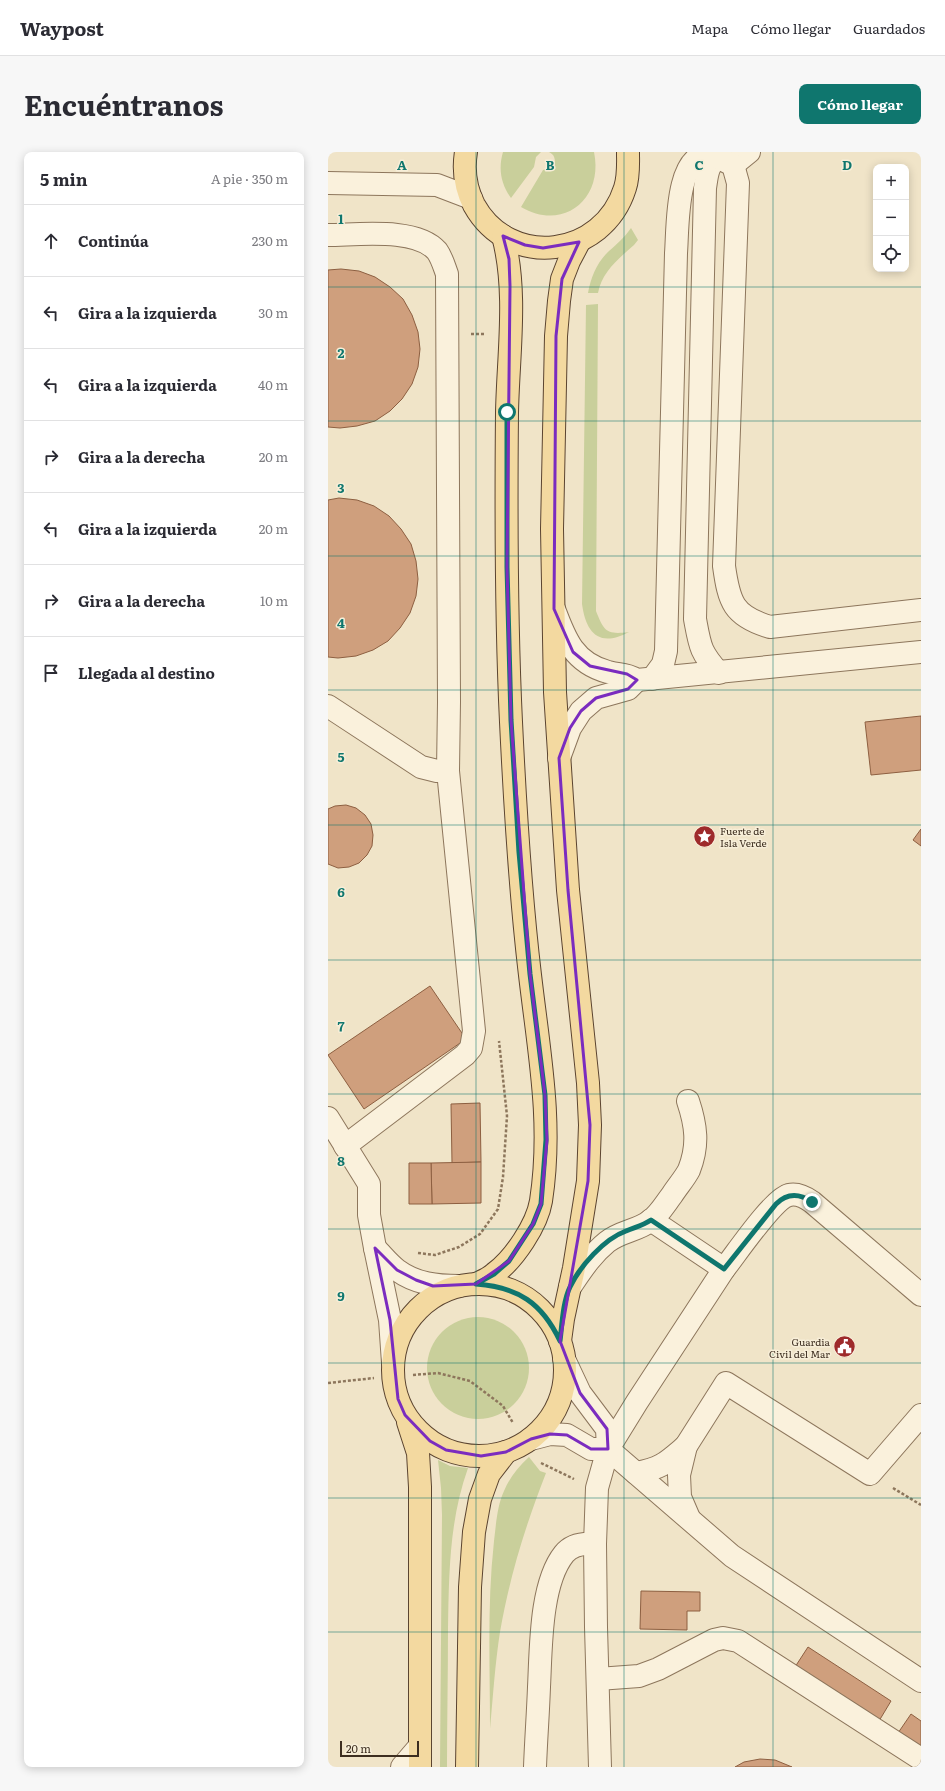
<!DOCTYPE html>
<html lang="es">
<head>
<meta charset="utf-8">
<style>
  :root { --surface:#fff; --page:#f7f7f7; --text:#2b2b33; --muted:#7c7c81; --line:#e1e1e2; --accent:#0f766e }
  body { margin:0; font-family:Literata,serif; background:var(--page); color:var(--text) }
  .controls { position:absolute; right:12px; top:12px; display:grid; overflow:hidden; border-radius:8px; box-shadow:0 2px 10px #0003 }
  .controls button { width:36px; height:36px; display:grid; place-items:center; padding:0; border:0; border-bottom:1px solid var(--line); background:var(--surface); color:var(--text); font:20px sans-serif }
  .scale { position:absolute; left:12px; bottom:10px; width:79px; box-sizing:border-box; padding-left:4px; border:2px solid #3d2e20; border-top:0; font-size:11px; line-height:14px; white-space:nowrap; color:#3d2e20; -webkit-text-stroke:3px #f7eed8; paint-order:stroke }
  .stop { position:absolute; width:12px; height:12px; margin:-9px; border:3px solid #0f766e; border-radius:50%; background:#fff }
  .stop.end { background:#0f766e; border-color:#fff; box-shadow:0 1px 4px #0008 }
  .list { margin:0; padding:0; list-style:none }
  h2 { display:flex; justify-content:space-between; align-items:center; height:52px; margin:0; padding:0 16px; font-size:17px }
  h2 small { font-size:13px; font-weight:400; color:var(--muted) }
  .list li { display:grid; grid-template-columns:26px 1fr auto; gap:12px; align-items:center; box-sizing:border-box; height:72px; padding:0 16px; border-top:1px solid var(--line) }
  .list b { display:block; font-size:15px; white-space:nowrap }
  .list em { font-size:13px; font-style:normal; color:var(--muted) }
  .icon { flex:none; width:22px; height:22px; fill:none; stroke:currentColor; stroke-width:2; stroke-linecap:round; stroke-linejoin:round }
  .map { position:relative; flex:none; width:593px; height:1615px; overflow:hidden; border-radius:8px }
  header { display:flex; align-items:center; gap:24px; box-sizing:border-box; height:56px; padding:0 20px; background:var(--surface); border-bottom:1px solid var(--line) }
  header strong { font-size:19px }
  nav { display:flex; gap:22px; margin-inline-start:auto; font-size:14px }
  .intro { display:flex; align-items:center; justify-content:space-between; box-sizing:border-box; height:96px; padding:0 24px }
  h1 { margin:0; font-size:28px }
  .button { padding:10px 18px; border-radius:8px; background:var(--accent); color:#fff; font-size:14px; font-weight:700 }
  main { display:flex; gap:24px; padding:0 24px }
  aside { flex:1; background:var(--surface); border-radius:8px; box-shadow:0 2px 10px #0003 }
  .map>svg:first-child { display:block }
  .green { fill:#c9cf9b }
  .building { fill:#cf9f7d; stroke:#8d5f41 }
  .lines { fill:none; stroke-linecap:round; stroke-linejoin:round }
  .minor-casing { stroke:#8d765c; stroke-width:24 }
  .major-casing { stroke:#5b4430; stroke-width:24 }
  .path { stroke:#8d765c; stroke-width:2.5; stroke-dasharray:3 2; stroke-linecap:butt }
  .minor { stroke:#faf1dc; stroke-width:22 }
  .major { stroke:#f3d9a0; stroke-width:22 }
  .route { stroke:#0f766e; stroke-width:5 }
  .marked { fill:none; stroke:#7b2cbf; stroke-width:3; stroke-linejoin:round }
  .grid { fill:none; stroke:#0f766e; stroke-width:1; stroke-opacity:0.55 }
  .labels { text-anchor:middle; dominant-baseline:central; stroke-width:3; stroke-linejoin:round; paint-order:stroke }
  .poi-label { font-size:10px; fill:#3d2e20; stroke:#f7eed8; text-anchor:start }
  .grid-label { font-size:13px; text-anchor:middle; font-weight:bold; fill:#0f766e; stroke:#f7eed8; stroke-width:3; stroke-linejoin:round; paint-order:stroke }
</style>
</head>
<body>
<header>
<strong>Waypost</strong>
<nav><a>Mapa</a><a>Cómo llegar</a><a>Guardados</a></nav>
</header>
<div class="intro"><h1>Encuéntranos</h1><a class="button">Cómo llegar</a></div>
<main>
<aside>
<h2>5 min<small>A pie · 350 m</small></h2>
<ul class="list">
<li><svg class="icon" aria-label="ahead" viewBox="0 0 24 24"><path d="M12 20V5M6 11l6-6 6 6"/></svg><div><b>Continúa</b></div><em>230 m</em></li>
<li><svg class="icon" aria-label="left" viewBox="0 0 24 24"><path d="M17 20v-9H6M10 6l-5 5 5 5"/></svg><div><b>Gira a la izquierda</b></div><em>30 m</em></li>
<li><svg class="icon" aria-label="left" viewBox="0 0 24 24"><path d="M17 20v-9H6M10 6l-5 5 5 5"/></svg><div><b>Gira a la izquierda</b></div><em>40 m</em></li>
<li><svg class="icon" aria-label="right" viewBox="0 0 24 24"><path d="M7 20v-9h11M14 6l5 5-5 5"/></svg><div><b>Gira a la derecha</b></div><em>20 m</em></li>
<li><svg class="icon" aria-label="left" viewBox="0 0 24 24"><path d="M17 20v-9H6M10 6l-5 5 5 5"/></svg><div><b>Gira a la izquierda</b></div><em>20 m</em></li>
<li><svg class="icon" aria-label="right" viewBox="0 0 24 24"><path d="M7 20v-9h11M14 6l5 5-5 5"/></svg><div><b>Gira a la derecha</b></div><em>10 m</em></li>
<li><svg class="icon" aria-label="arrive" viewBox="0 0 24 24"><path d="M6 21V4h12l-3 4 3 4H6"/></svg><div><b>Llegada al destino</b></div></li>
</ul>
</aside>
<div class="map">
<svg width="593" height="1615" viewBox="0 0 593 1615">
  <rect width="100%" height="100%" fill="#f0e4c8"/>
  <!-- green -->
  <g class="green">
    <path d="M175 0H213L208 5 206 15 183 46C173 32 170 17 175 0Z"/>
    <path d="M221 0H266C276 47 235 80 193 55L215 18 225 15 227 13C227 7 227 3 221 0Z"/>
    <path d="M303 76 310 88 306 93C290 107 274 120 270 141H260C263 125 269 110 281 99 290 91 296 86 303 76Z"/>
    <path d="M270 152 268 459C276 479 278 483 301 480 271 496 258 481 254 452L258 153Z"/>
    <circle cx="150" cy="1216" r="51"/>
    <path d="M201 1305 212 1319 218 1321C197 1375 182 1423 172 1480 167 1512 165 1545 162 1577 162 1515 159 1452 166 1389 168 1373 169 1354 176 1339 182 1325 190 1315 201 1305Z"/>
    <path d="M110 1308 122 1314 140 1316C121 1369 121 1423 120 1478 120 1524 119 1569 119 1615H112L114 1363 113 1336Z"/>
  </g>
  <!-- building -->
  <g class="building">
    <polygon points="13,117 31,119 47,125 62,135 75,147 84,163 90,180 92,197 90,215 84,232 74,247 62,259 47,269 29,274 12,276 0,275 0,118"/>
    <polygon points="11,346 29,348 46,354 61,364 73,377 83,392 88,409 90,427 88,444 82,461 72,476 60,489 45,498 28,504 10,506 0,505 0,348"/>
    <polygon points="593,564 593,618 543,623 537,570"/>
    <polygon points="18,653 28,656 37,663 43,672 45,683 44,694 39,703 31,711 21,715 10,716 0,712 0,657 7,654"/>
    <polygon points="593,677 593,694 585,688"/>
    <polygon points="102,834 138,887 36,957 0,903"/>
    <polygon points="152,951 153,1010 124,1011 123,952"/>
    <polygon points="153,1010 153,1051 104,1052 103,1011"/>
    <polygon points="81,1011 103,1011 104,1052 81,1052"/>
    <polygon points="313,1439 372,1440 372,1459 359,1459 359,1478 312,1477"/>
    <polygon points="480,1495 563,1549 551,1569 467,1515"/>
    <polygon points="583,1562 593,1569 593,1596 570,1581"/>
    <polygon points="432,1607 447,1608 464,1615 407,1615 416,1610"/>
  </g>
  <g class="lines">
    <defs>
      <g id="minor">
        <path d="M389 5C379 14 379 24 377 36L367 467C372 494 372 500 391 521"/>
        <polyline points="405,13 421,0"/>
        <polyline points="0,31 109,33 143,46"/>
        <path d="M0 83C29 83 88 75 109 99 114 106 116 114 119 122L121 550 120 619 146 879 143 896 137 903 17 994"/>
        <path d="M226 457C237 487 246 511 280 520 293 524 295 520 309 528L593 500"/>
        <path d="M324 527 335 512 338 499 348 101C350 78 347 1 382 3 389 4 398 10 405 13L410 31 396 414C401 450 405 464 442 475L593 458"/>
        <polyline points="0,554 93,615 109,619 120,619"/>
        <polyline points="231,606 242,576 253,559 268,546 300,537 309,528"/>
        <polyline points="0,966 41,1032 41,1063 47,1096"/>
        <path d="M396 1117C408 1102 445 1047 461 1043 469 1041 477 1045 484 1050L593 1143"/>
        <path d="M242 1135C253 1119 263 1103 279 1090 293 1079 309 1079 322 1069 331 1063 337 1052 344 1043 349 1035 357 1026 361 1018 371 993 368 973 360 949"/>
        <polyline points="236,1207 252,1241 279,1277 280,1297"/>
        <path d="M65 1211 62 1168 47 1096C54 1103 61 1112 69 1118 88 1132 109 1134 131 1134"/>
        <polyline points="203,1287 222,1282 239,1283 263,1297 280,1297 404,1404 593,1529"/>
        <polyline points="358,1294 398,1231 542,1322 593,1263"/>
        <path d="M308 1321C334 1316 338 1311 358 1294L351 1323 352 1345 361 1366"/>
        <polyline points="270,1527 311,1524 330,1517 386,1488 395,1486 410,1489 593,1607"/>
        <polyline points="74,1615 92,1594"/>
        <path d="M207 1615C208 1588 210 1562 211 1535 213 1497 212 1432 236 1402 244 1392 256 1391 267 1392"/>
        <polyline points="272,1615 268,1475 267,1392 269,1336 280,1297 309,1250 396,1117 323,1068"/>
      </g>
      <g id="major">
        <path d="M138 0C135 18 138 37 146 53 182 118 275 106 297 36 301 24 300 12 300 0"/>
        <path d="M148 1132C155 1129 162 1126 167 1121 186 1107 209 1073 213 1049 225 971 211 901 202 823 192 739 187 654 183 570 178 467 178 364 179 261 180 204 190 140 175 84"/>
        <circle cx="151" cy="1218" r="86"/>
        <polyline points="232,1189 235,1167 246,1116 260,1029 262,973 260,931 240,738 227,540 224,377 228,184 231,149 234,127 241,109 251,90"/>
        <polyline points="80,1270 90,1301 92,1335 92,1615"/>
        <polyline points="139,1615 142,1435 146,1380 152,1347 161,1322 178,1300"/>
      </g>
    </defs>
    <!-- minor casing -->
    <use href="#minor" class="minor-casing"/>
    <!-- major casing -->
    <use href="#major" class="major-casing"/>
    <!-- path -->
    <g class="path">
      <polyline points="143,182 158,182"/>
      <polyline points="90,1101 107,1103 131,1095 152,1082 170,1057 175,1025 179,964 171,889"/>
      <polyline points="85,1223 110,1221 142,1229 175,1254 185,1271"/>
      <polyline points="0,1231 46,1226"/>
      <polyline points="213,1311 246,1327"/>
      <polyline points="565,1336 593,1353"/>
    </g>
    <!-- minor -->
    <use href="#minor" class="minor"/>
    <!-- major -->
    <use href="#major" class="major"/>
  </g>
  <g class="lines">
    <!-- route -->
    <path class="route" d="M179 260V415L183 568 191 700 202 822 217 943 218 988 213 1052 205 1072 181 1109 166 1122 148 1132C190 1135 214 1151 232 1189 234 1173 235 1149 242 1135 252 1114 276 1087 298 1079 307 1075 314 1074 323 1068L396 1117 448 1052C459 1041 471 1041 484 1050"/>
  </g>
  <!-- marked area -->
  <path class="marked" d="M175 84 197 93 215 96 251 90 234 127 228 184 226 457 245 500 262 514 299 522 309 528 300 537 268 546 253 559 242 576 231 606 240 738 262 973 260 1029 232 1189 252 1241 279 1277 280 1297H263L239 1283 222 1282 203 1287 178 1300 153 1304 118 1298 102 1289 77 1263 70 1247 62 1168 47 1096 69 1118 88 1128 105 1134 148 1132 181 1109 205 1072 213 1052 219 988 217 943 202 822 183 568 179 415 182 134 181 107Z"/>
  <!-- grid -->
  <path class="grid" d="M148 0V1615M296 0V1615M445 0V1615M0 135H593M0 269H593M0 404H593M0 538H593M0 673H593M0 808H593M0 942H593M0 1077H593M0 1211H593M0 1346H593M0 1480H593"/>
  <!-- icons -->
  <defs>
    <symbol id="sight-disc" viewBox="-11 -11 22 22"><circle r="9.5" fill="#9e2a2b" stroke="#f7eed8"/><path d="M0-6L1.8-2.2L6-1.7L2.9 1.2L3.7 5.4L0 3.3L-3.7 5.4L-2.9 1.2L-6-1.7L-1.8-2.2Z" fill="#fff"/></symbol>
    <symbol id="civic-disc" viewBox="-11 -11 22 22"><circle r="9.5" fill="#9e2a2b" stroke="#f7eed8"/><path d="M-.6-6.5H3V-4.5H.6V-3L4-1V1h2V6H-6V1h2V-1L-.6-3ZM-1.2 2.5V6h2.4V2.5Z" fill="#fff"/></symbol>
  </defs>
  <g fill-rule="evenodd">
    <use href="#sight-disc" x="364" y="672" width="25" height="25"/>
    <use href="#civic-disc" x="504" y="1182" width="25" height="25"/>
  </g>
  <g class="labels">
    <!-- poi labels -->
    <g class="poi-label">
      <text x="392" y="678">Fuerte de<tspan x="392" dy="12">Isla Verde</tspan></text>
      <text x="502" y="1189" text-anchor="end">Guardia<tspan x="502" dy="12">Civil del Mar</tspan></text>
    </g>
  </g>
  <g class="grid-label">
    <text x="74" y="18">A</text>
    <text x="222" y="18">B</text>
    <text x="371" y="18">C</text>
    <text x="519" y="18">D</text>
    <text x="13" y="72">1</text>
    <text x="13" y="206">2</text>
    <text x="13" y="341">3</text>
    <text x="13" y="476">4</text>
    <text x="13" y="610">5</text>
    <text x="13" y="745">6</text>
    <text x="13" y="879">7</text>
    <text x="13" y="1014">8</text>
    <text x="13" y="1149">9</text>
  </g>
</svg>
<div class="controls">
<button>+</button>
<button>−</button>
<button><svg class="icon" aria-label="locate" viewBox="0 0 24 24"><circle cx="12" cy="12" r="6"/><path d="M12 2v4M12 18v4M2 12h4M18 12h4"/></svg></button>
</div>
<div class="scale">20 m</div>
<div class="stop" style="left:179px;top:260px"></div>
<div class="stop end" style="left:484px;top:1050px"></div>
</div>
</main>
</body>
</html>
